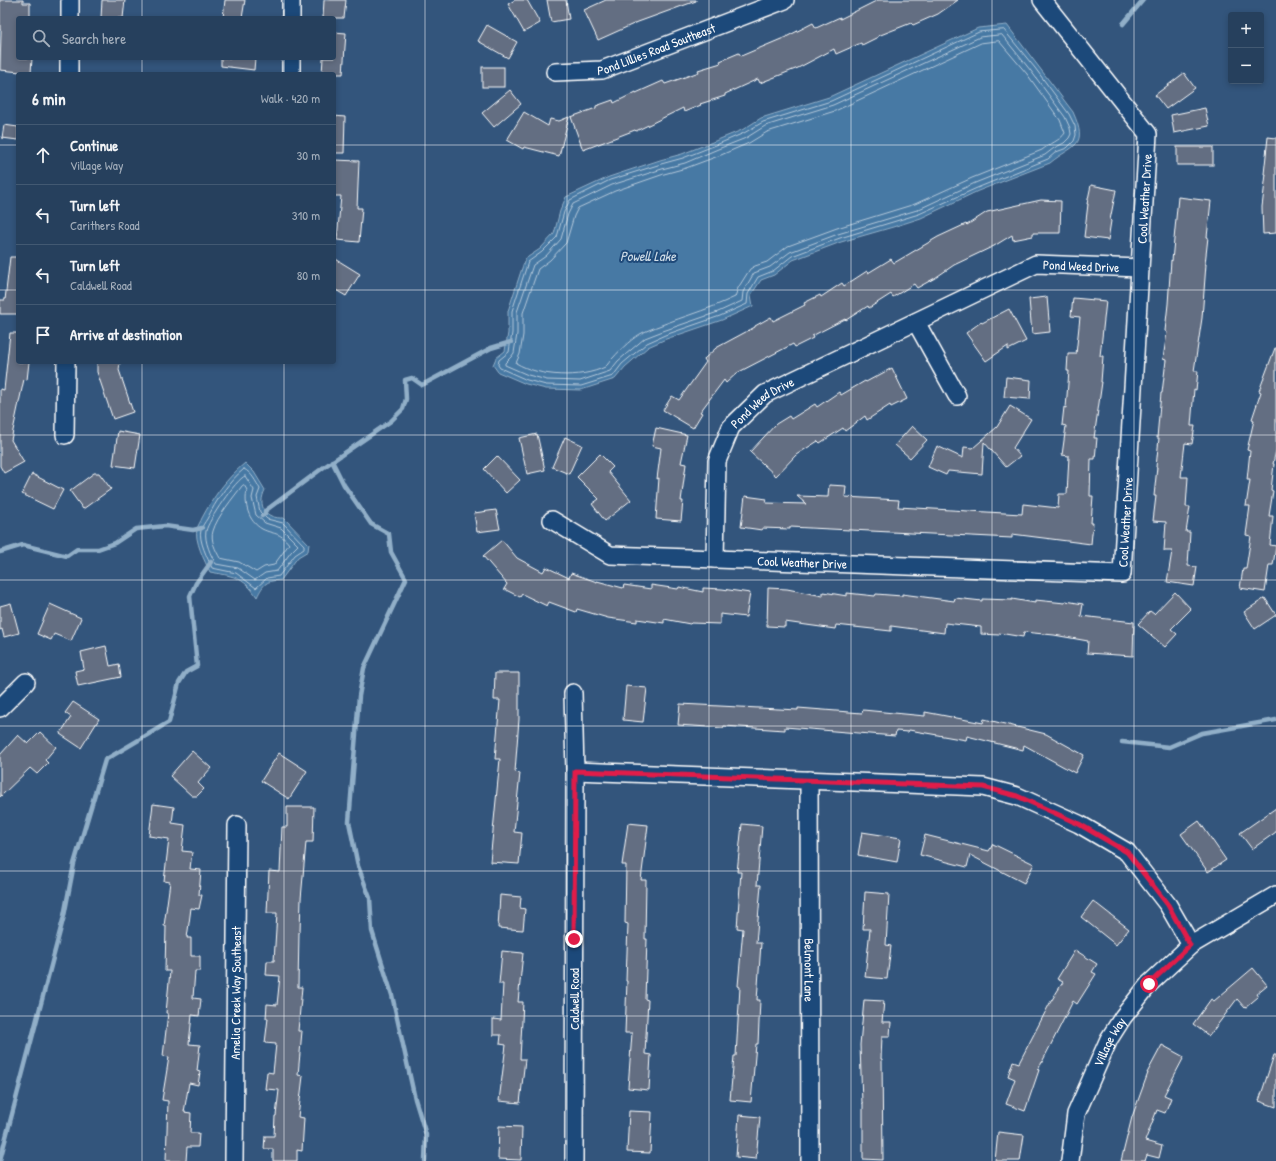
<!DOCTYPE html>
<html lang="en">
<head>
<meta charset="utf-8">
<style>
  :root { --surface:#26405d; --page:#324b66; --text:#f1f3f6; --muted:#a4afbc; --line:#425972 }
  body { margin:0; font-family:"Patrick Hand",sans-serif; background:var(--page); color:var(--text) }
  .controls { position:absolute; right:12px; top:12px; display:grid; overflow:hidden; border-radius:4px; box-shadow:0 2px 6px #0003 }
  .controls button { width:36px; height:36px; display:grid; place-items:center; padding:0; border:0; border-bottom:1px solid var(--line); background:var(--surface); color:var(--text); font:20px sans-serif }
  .stop { position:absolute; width:12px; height:12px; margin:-9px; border:3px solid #e11d48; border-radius:50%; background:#fff }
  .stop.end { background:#e11d48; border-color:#fff; box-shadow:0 1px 4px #0008 }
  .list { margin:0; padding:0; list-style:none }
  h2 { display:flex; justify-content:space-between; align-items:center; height:52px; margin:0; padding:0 16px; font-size:17px }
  h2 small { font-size:13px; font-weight:400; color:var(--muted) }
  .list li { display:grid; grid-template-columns:26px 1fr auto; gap:12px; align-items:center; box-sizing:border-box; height:60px; padding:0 16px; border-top:1px solid var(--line) }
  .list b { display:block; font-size:15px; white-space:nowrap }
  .list p { margin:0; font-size:13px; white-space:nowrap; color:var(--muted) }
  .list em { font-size:13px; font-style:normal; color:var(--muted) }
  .icon { flex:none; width:22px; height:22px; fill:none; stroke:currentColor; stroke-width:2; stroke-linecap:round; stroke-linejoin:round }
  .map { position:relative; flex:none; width:1276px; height:1161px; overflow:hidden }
  .search { position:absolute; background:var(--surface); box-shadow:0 2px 6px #0003; left:16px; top:16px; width:320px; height:44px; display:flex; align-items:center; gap:10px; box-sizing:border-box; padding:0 14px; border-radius:4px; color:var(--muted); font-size:15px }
  .panel { position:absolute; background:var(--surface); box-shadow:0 2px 6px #0003; left:16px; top:72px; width:320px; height:292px; border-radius:4px }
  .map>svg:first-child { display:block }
  .water { fill:#4779a4; stroke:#91afc8 }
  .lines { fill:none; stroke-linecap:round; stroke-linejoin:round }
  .shore { stroke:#b5c9db; stroke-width:1 }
  .stream { stroke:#91afc8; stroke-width:4.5 }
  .building { fill:#636e82; stroke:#fff }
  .minor-casing { stroke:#fff; stroke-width:20 }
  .minor { stroke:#1f4a7a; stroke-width:17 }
  .route { stroke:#e11d48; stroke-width:5 }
  .grid { fill:none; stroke:#fff; stroke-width:1; stroke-opacity:0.55 }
  .labels { text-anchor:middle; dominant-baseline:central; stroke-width:4; stroke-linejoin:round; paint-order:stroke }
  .street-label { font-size:13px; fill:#fff; stroke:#1f4a7a }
  .water-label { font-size:14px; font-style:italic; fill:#d1dee8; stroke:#1f4a7a }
</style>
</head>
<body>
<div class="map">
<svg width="1276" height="1161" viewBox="0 0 1276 1161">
  <rect width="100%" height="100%" fill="#33557c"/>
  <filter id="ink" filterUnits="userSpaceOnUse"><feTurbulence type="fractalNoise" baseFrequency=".025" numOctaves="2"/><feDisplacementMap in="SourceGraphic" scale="8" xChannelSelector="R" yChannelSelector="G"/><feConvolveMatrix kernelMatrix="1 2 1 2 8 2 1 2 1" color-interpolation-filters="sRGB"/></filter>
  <g filter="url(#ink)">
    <!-- water -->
    <g class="water">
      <path d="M1007 25 1073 112C1089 148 1073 144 1050 163L978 191 921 218 893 227 841 242 793 260 774 275 761 280 751 295 753 306 722 320 666 339 648 347 625 367 615 379 581 390 546 389 526 384 498 372 493 365 496 358 505 351 508 333V311L525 259 540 249 554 234 560 211 566 197 609 177 660 160 682 154 715 141 742 130 761 118 829 97 978 28Z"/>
      <path d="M245 463 254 472 265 490C257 506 265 519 284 518L309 544 308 551 298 557 281 580C266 581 264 583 257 597 243 576 232 576 210 572 205 562 194 540 197 529 198 525 201 521 202 518 213 497 227 478 245 463Z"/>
    </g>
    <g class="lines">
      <!-- shore -->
      <g class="shore">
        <polygon points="1004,30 1035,68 1069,114 1075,126 1076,135 1074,141 1067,148 1056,152 1048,159 977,188 919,214 840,238 792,256 773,271 758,277 748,294 747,304 720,316 665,335 647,343 622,364 613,376 581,386 546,385 527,380 500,368 498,365 499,360 509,352 512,333 512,311 528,262 542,252 557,237 564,212 570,200 610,180 661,164 683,158 716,145 744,133 763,122 831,101 979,32"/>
        <polygon points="1002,35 1031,71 1065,117 1070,128 1071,134 1069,138 1064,143 1054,148 1045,155 975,183 917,210 838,234 790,252 770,267 754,273 743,292 742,301 718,312 663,331 645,338 618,361 610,371 580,381 547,380 528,375 505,365 505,363 511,357 514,353 517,334 517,312 533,265 546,256 561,239 568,214 573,204 612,185 662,169 685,163 718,149 746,138 765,126 833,105 980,37"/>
        <path d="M999 41 1027 74 1060 120 1065 133C1061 140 1049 144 1042 150L972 178 915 204 837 228 788 246 767 262 755 266 750 269 738 288 735 297C706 311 674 319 644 332 633 337 621 349 613 358 610 360 608 365 605 367 581 379 539 377 516 363L520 354 523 335V313L538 269 550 260 566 243 574 216 578 208 615 191 664 174 686 168 721 155 749 143 767 132 835 111 981 43Z"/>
        <path d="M244 469C252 473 256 482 260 489L257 497 260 512 267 519 283 523 304 545V549L295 555 279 576 267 578 256 588 236 573 212 568C208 559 198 540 201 530 202 526 205 522 207 519 216 501 228 482 244 469Z"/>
        <path d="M245 476 254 490 252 498 256 515 265 523 281 528 298 545 291 552 277 571 265 573 255 580 238 568 216 564C211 556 204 541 206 531 208 521 236 479 245 476Z"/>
        <path d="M244 485 247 490C244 504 248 521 262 529 274 535 279 531 289 544L274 565 264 567 256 572 239 562 220 558C216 551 210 540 213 531 217 517 233 498 242 486Z"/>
      </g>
      <!-- stream -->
      <g class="stream">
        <polyline points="1123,24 1143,0"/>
        <polyline points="332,461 344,485 371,524 389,534 391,552 406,579 364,668 359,696 349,822 358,866 370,898 372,931 392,995 415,1099 426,1135 425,1161"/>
        <polyline points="262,516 265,514 265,511 324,467 391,421 403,409 406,399 405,380 412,378 422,385 491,348 511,342"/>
        <polyline points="0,552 23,545 67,556 77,549 98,549 115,543 136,529 165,526 193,530 202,528"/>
        <polyline points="1122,742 1169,747 1202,733 1276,720"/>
        <polyline points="0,1160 64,916 74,864 105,760 169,722 179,683 186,672 197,666 190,596 196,583 211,562"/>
      </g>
    </g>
    <!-- building -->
    <g class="building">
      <polygon points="0,0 23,0 23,3 30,3 30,18 18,18 18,58 32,58 31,73 0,70 1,30 0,30"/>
      <polygon points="102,0 125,0 123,18 101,18"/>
      <polygon points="225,0 245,0 242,18 223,18"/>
      <polygon points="324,0 346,0 344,18 323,18"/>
      <polygon points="515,0 527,0 540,23 524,32 508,4"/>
      <polygon points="547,0 566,0 569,19 551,22"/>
      <polygon points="606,0 696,0 696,1 638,22 598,40 584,10"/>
      <polygon points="878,0 958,0 938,14 913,25 911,23 878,36 878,37 862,45 861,43 836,54 834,49 798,68 760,83 758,79 725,94 725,96 700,104 701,105 684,112 683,108 636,131 635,130 583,150 571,117 596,108 596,106 613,100 614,103 636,92 636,93 663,81 665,84 699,72 698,70 721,63 720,61 739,53 741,56 786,37 813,23 816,28 840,17 840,19"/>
      <polygon points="487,25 517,42 508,58 478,41"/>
      <polygon points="334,32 346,33 343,74 322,74 323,58 334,58"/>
      <polygon points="221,58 255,58 254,70 221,66"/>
      <rect x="482" y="67" width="22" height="20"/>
      <polygon points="1184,73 1195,88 1166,109 1155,95"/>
      <polygon points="510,90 521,104 494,127 482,113"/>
      <polygon points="1205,108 1209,126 1174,133 1171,115"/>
      <polygon points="524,112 548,126 550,119 559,121 569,117 559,156 524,147 523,149 507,140"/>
      <polygon points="334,116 345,117 344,153 334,153"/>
      <polygon points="4,125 18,127 18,140 2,138"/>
      <polygon points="1268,137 1276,138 1276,233 1263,234 1262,207 1266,174 1264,174"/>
      <rect x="1177" y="147" width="36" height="18"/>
      <polygon points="334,160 359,161 357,208 362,208 359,242 337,240 341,196 334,196"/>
      <polygon points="1091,185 1116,190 1110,220 1111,221 1108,240 1084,237 1088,204 1087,204"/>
      <polygon points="1178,197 1211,201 1207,237 1208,237 1205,264 1206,264 1202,318 1194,371 1198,371 1196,390 1194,389 1191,426 1195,426 1192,444 1185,443 1181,477 1188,477 1186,507 1190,507 1186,532 1190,532 1188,566 1197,567 1194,586 1167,582 1172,551 1164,551 1166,522 1153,521 1156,496 1154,496 1157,467 1156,467 1159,438 1157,438 1161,393 1162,393 1166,360 1163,359 1167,332 1165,331 1168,304 1171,260 1172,261"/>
      <polygon points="1041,200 1061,201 1060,233 1033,233 1033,236 1013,240 1012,235 994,246 954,265 935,278 917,288 914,284 893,297 891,294 869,308 868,306 846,320 845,319 812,336 813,338 795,347 793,344 737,373 726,383 724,380 700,412 702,413 693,428 663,410 672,396 679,400 706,362 704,359 716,348 755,327 755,326 771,317 773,321 805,305 804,303 820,295 821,297 842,283 844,286 867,271 868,273 891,259 894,263 938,237 966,224 967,225 987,212"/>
      <polygon points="10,257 18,257 18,314 0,314 0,300 5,300"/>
      <polygon points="334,258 360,274 346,296 334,289"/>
      <polygon points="1047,297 1050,332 1032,334 1029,299"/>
      <polygon points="1073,298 1106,301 1100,356 1103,356 1101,382 1102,382 1094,438 1097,438 1095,459 1091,459 1090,496 1093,496 1091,523 1093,523 1091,544 1012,534 1012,538 790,527 790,529 762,528 762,530 741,527 745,496 767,499 766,503 806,504 797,496 828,497 829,485 846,486 845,497 899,500 898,507 1022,514 1023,504 1058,508 1059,494 1067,494 1069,456 1062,455 1066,426 1062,425 1064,407 1066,408 1069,371 1067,371 1068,354 1076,354 1080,317 1071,316"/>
      <polygon points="1009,309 1026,341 1008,350 1008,346 986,361 966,333 981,322 982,323"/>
      <polygon points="10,333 18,333 18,362 29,362 27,380 24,379 11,440 24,462 4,473 0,466 0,389 4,390"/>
      <polygon points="1275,348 1276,348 1276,450 1273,464 1274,464 1271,490 1273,491 1269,516 1273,516 1270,545 1276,546 1273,565 1269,565 1265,592 1240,588 1243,569 1246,569 1251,536 1246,535 1250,506 1246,506 1250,480 1247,480 1250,451 1247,450 1254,420 1252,419 1261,392 1259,391"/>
      <polygon points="97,362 120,362 119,370 133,412 113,419 97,372"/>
      <polygon points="892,368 907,399 891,407 890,405 867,420 865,416 845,431 843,428 820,443 818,441 796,455 776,476 750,452 776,424 789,416 791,419 815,404 817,407 839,392 841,395 865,381 866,382"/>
      <polygon points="1006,377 1031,380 1030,399 1004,397"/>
      <polygon points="1010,406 1031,419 1013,448 1020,456 1006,467 984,442 982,474 948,471 946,475 928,467 937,446 963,458 964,447 973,448 997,427"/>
      <polygon points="912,426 927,440 910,458 895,445"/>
      <polygon points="656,428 687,435 681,463 686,464 681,501 683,501 681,521 656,519 659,478 657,479 661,448 652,446"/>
      <polygon points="118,431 140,435 135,468 113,465"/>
      <polygon points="537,434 545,470 527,474 519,438"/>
      <polygon points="565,437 582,445 569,474 552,467"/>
      <polygon points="600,454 613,467 608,472 631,500 605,521 592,504 599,499 577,477"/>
      <polygon points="497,456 520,480 506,493 484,469"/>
      <polygon points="94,473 99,473 111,489 83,509 70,491"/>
      <polygon points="32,474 63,490 53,509 22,494"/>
      <polygon points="496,510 500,529 477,532 474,513"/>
      <polygon points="502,540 517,558 543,572 546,567 569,578 571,573 597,582 597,581 623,588 624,585 651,589 651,585 678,589 679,587 703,592 703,588 722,589 750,593 746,617 720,614 720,624 691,623 690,624 664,619 664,623 637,619 637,622 608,618 577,609 576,612 549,602 547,606 522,594 520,597 504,589 507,584 483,556"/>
      <polygon points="768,588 787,589 823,596 823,592 847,596 847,593 875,596 876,594 902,596 902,594 954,601 955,598 982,601 982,599 1012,600 1012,599 1035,603 1035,600 1065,603 1066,601 1083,604 1081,616 1134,622 1133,656 1087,653 1088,641 1054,635 1024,632 1023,637 999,633 999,635 981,634 981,627 945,623 944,633 891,626 891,631 836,625 835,629 785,622 785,627 767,626"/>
      <polygon points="1175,592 1191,609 1171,629 1177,634 1165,647 1138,624 1150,611 1154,614"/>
      <polygon points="1265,598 1276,615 1255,629 1244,612"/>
      <polygon points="11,603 19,633 4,637 2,629 0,630 0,606"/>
      <polygon points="50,604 81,618 71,641 54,634 51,640 37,634"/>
      <polygon points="106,646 110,666 119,664 121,677 78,686 75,671 84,669 81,652"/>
      <polygon points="495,673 519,673 519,719 515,772 520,773 514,832 522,833 519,864 490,862 500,759 495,759 500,700 494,700"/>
      <polygon points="626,686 647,688 643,722 623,720"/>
      <polygon points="73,702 99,719 81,748 60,734 71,717 65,713"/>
      <polygon points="680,704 798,710 798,708 862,713 863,710 925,716 925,712 983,723 984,719 1046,734 1084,755 1075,773 1024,745 1023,750 967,736 966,740 909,730 908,732 896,731 895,736 785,727 785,730 724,726 723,728 678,725"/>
      <polygon points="40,732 56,747 45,760 48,763 37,774 30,768 0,797 0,755 18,735 28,744"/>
      <polygon points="192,751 211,768 198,783 204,789 197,796 192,796 170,776"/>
      <polygon points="279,753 307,771 289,799 261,781"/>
      <polygon points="153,804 174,807 172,823 185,825 182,851 192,852 190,869 201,870 199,895 202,895 199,909 191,908 187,938 191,938 191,956 200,956 200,971 195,971 193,998 201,999 199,1016 192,1015 189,1044 200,1045 197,1071 200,1072 198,1085 189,1083 184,1112 191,1113 190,1133 199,1133 198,1147 187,1147 186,1161 166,1161 168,1101 162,1100 169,1057 163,1056 168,1013 166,1013 170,971 165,971 166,926 164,926 170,882 164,881 169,839 149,836"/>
      <polygon points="287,807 314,807 313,842 306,842 301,899 300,932 299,932 298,987 302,987 298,1031 302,1031 298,1075 303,1076 298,1117 304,1118 302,1151 297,1150 297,1161 273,1161 273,1149 264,1149 265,1136 274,1136 275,1116 276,1116 279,1090 265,1089 267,1072 273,1073 276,1044 265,1043 268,1018 266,1018 267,1004 277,1005 280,976 266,975 267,961 274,961 277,913 267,913 269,871 280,872 282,827 287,827"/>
      <polygon points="1276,808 1276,832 1252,849 1240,833"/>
      <polygon points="1199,821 1226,860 1208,872 1181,834"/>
      <polygon points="628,823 648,825 641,880 646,880 645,939 647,939 645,999 648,1000 645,1054 651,1055 649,1090 628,1088 632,1033 625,1033 627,981 626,981 628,924 625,923 626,865 622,865"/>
      <polygon points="742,824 762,826 757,885 761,885 756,943 761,943 757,1000 760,1000 758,1044 756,1044 751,1102 730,1100 734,1056 736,1056 740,987 738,986 743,929 737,928 741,872 737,872"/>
      <polygon points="862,832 901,838 897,862 858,855"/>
      <polygon points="925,835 989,851 993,844 1034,864 1024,883 970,855 967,867 920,855"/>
      <polygon points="865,892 889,894 886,945 891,946 887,979 865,977 870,929 863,929"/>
      <polygon points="500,895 521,897 520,908 525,909 523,930 498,928"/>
      <polygon points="1093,901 1129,929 1116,945 1081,917"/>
      <polygon points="1075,950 1097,964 1092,972 1096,974 1077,1004 1073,1001 1038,1070 1039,1070 1025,1111 1006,1104 1015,1079 1008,1076 1013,1061 1019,1063 1050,1003 1063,982 1057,979"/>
      <polygon points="502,951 523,953 518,1002 523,1002 520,1059 525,1059 520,1103 499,1101 506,1045 500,1044 501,1035 493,1035 493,1019 501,1020 503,984 499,984"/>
      <polygon points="1253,968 1267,985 1256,994 1258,997 1245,1008 1237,999 1209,1036 1193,1024 1211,999 1214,1001"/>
      <polygon points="864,1000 884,1001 882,1022 891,1022 890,1036 882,1036 881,1059 882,1059 883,1160 863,1159 863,1103 862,1103 860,1045"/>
      <polygon points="1162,1045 1184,1057 1164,1095 1171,1098 1165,1113 1157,1110 1145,1141 1162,1146 1159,1158 1147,1155 1145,1161 1121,1161 1132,1117 1148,1073 1147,1073"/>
      <polygon points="1274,1055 1276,1055 1276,1107 1259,1101"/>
      <polygon points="629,1111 652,1112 650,1153 627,1152"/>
      <polygon points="739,1115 760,1117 756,1159 736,1157"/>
      <polygon points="499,1126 522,1127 521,1160 498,1159"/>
      <polygon points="998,1132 1024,1135 1020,1161 995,1161"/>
    </g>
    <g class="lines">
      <defs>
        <g id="minor">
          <polyline points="70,18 70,0"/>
          <polyline points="291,18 291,0"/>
          <path id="s1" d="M555 72 602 70 785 0"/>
          <polyline points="69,74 69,58"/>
          <polyline points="291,74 291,58"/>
          <polyline points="916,322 957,396"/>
          <polyline points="65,435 66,362"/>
          <path id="s2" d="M552 520 610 555 1122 574 1148 134 1042 0"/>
          <path id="s3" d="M715 559 717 461 731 427 765 394 1036 264 1140 268"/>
          <polyline points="573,693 575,771 574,1161"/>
          <polyline points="0,708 26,682"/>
          <polyline points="575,771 983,787 1017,796 1079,824 1127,852 1168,905 1191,945"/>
          <path id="s4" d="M809 780 810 1161"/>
          <path id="s5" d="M234 1161 237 825"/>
          <path id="s6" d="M1070 1161 1076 1114 1109 1039 1123 1017 1149 984 1191 945 1276 895"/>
        </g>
      </defs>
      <!-- minor casing -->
      <use href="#minor" class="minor-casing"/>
      <!-- minor -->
      <use href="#minor" class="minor"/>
    </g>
  </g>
  <g class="lines" filter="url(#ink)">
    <!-- route -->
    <polyline class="route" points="574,939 575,771 983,787 1017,796 1079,824 1127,852 1168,905 1190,945 1149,984"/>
  </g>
  <!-- grid -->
  <path class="grid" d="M142 0V18M284 0V18M425 0V1161M567 0V1161M709 0V1161M851 0V1161M992 0V1161M1134 0V1161M142 58V74M284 58V74M0 145H18M334 145H1276M0 290H18M334 290H1276M142 362V1161M284 362V1161M0 435H1276M0 580H1276M0 726H1276M0 871H1276M0 1016H1276"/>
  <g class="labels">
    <!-- street labels -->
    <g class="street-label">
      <text stroke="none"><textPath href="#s1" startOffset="105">Pond Lillies Road Southeast</textPath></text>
      <text stroke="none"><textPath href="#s2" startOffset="956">Cool Weather Drive</textPath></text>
      <text stroke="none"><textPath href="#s3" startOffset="528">Pond Weed Drive</textPath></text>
      <text stroke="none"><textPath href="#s3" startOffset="175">Pond Weed Drive</textPath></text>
      <text stroke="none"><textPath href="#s2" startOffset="632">Cool Weather Drive</textPath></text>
      <text stroke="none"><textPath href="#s2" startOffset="260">Cool Weather Drive</textPath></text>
      <text stroke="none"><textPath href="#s4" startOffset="190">Belmont Lane</textPath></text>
      <text stroke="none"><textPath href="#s5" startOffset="168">Amelia Creek Way Southeast</textPath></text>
      <text transform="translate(574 999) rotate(-90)">Caldwell Road</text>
      <text stroke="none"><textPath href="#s6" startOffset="127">Village Way</textPath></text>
    </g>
    <!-- water labels -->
    <g class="water-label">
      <text x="648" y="255">Powell Lake</text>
    </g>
  </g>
</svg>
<div class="controls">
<button>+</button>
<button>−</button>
</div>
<div class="stop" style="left:1149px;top:984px"></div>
<div class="stop end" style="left:574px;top:939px"></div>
<div class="search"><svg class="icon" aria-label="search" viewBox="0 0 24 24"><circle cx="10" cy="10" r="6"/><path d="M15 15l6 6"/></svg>Search here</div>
<section class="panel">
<h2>6 min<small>Walk · 420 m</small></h2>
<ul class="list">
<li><svg class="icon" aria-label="ahead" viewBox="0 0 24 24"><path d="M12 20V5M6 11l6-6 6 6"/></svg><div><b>Continue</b><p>Village Way</p></div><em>30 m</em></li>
<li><svg class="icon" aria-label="left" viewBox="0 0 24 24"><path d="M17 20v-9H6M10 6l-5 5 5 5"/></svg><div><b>Turn left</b><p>Carithers Road</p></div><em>310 m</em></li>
<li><svg class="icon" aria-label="left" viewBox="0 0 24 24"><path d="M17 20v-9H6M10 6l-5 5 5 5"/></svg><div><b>Turn left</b><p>Caldwell Road</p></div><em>80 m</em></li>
<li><svg class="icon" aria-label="arrive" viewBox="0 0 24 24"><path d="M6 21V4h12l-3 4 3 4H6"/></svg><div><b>Arrive at destination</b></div></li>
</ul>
</section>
</div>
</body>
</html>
